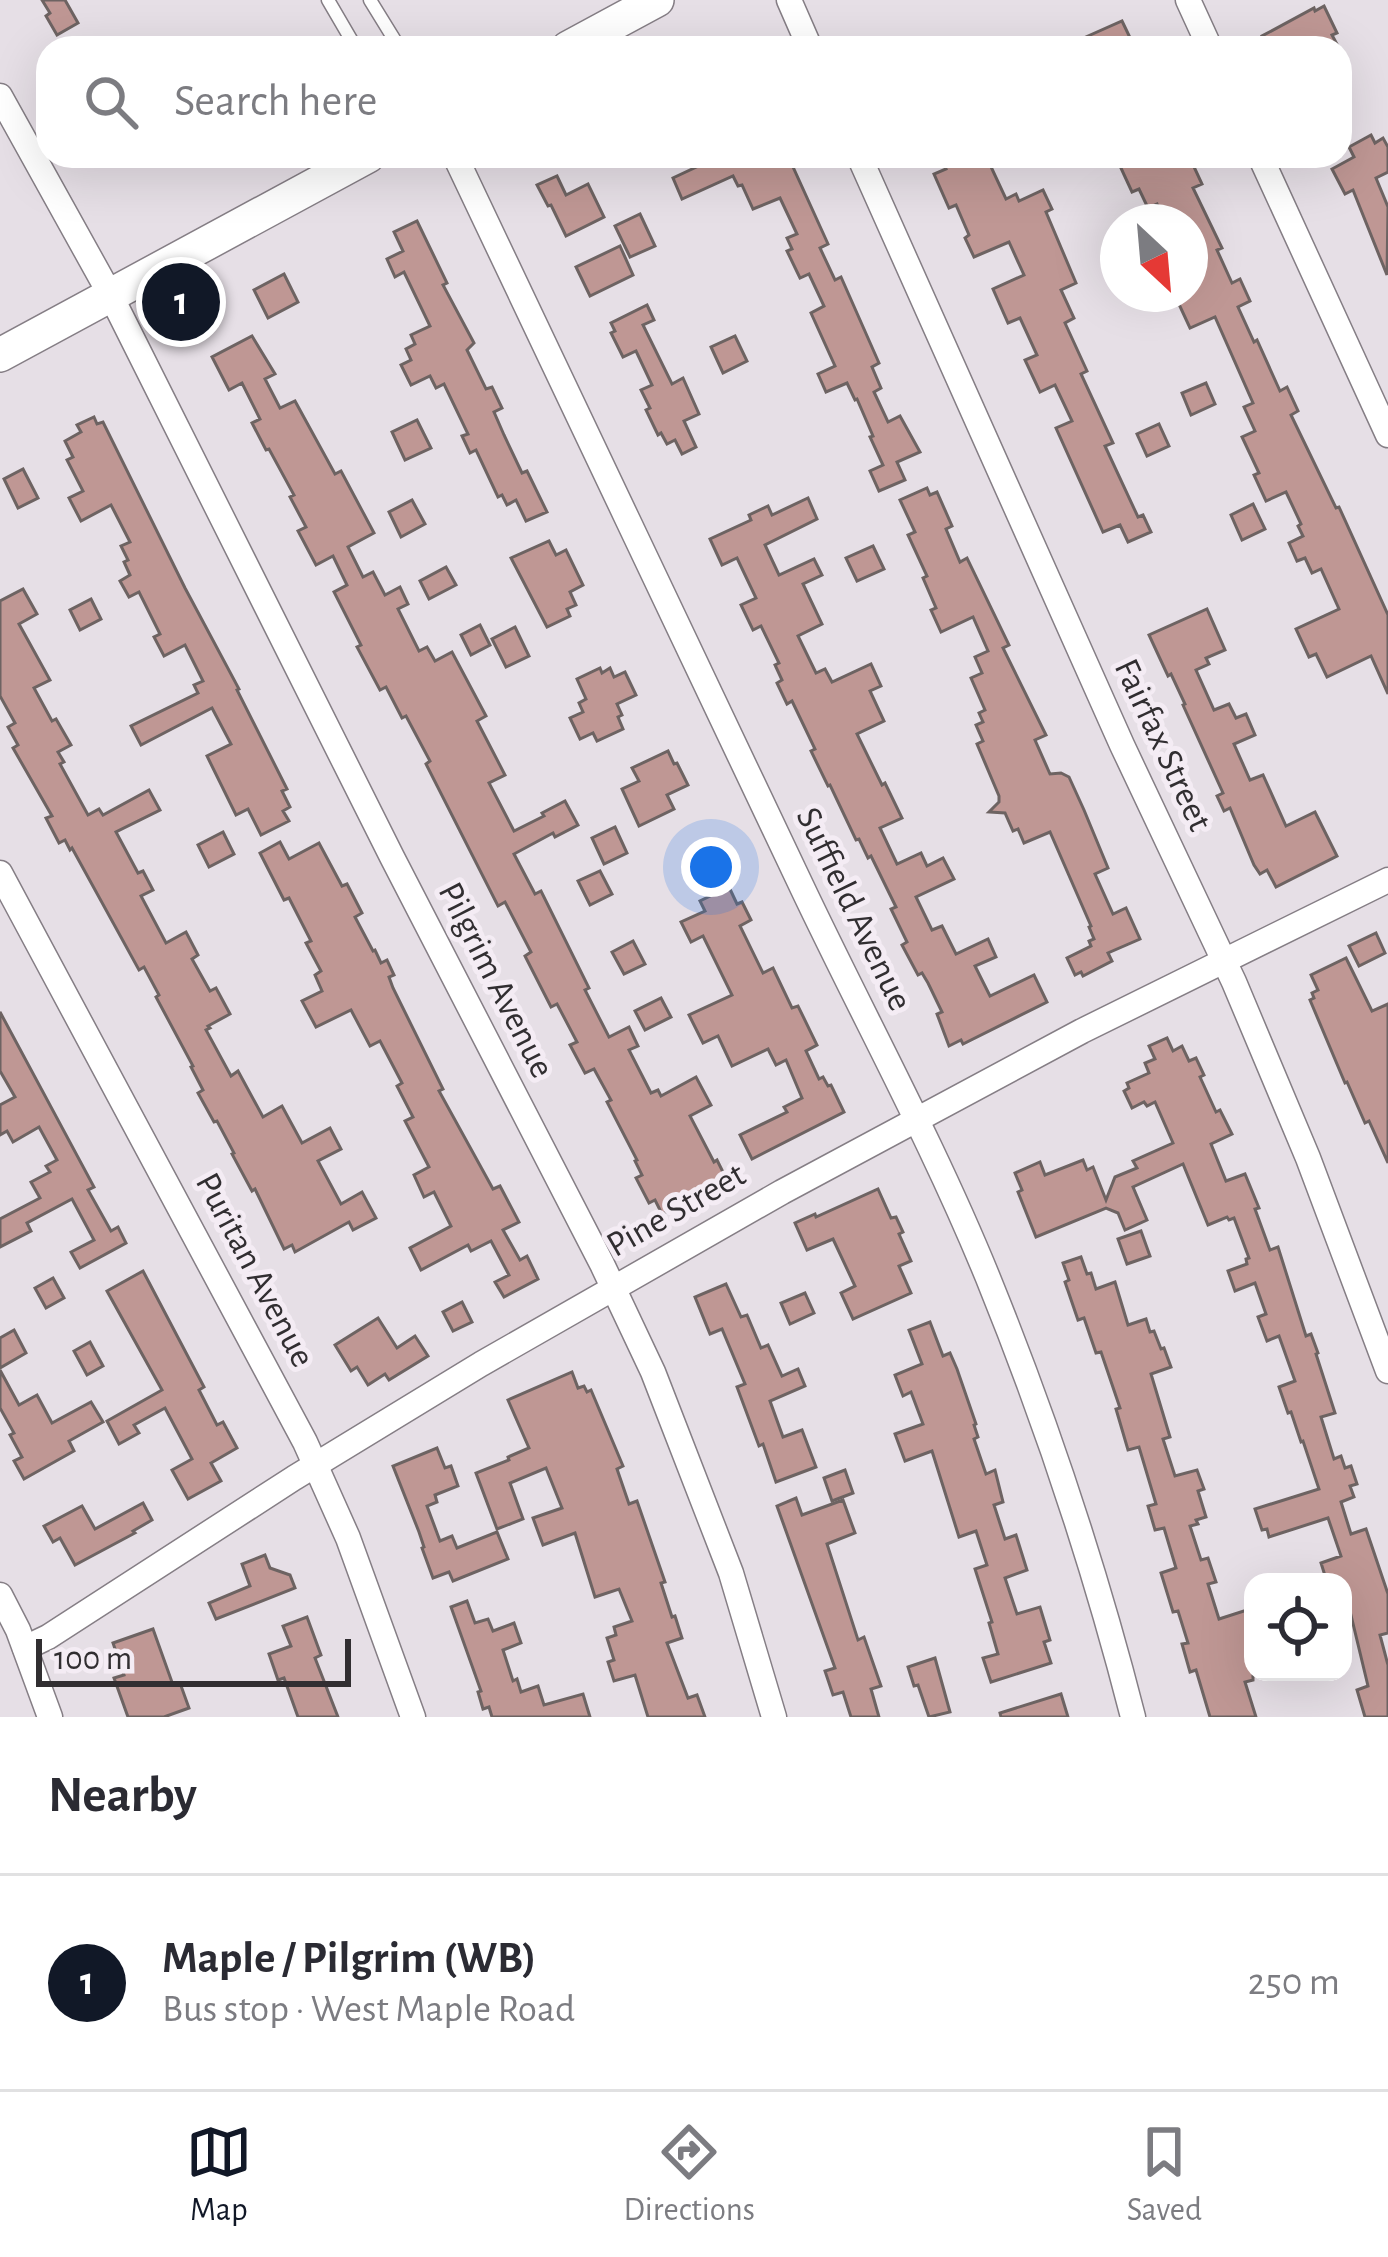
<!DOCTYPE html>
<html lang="en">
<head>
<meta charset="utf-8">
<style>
  :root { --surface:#fff; --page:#f7f7f7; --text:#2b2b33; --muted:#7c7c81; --line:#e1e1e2; --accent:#111827 }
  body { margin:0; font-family:"Alegreya Sans",sans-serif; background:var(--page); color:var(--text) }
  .controls { position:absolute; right:36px; bottom:36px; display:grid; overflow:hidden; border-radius:24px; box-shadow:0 12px 48px #0002 }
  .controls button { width:108px; height:108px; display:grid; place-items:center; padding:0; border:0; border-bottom:3px solid var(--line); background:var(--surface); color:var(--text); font:60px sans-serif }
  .compass { position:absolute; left:1100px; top:204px; width:108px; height:108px; border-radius:50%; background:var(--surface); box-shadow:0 12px 48px #0002; rotate:154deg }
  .scale { position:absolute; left:36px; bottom:30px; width:315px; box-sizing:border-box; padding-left:12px; border:6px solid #312e31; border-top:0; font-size:33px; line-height:42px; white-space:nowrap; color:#312e31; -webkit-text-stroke:9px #f4ecf4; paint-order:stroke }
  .you { position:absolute; left:711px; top:867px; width:42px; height:42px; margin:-30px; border:9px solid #fff; border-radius:50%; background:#1a73e8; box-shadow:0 0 0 18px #1a73e833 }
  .badge { display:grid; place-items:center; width:78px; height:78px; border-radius:50%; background:var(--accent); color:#fff; font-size:39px; font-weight:700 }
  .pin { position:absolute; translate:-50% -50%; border:6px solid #fff; box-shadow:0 3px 12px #0006 }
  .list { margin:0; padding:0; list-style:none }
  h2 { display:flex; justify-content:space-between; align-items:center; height:156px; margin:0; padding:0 48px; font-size:51px }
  h2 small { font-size:39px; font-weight:400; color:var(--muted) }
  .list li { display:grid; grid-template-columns:78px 1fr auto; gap:36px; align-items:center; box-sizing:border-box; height:216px; padding:0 48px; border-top:3px solid var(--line) }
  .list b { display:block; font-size:45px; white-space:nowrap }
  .list p { margin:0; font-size:39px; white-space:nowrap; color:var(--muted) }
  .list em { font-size:39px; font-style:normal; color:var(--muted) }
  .icon { flex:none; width:66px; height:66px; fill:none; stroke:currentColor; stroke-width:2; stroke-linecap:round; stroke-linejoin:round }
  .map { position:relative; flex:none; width:1388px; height:1717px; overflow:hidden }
  .search { position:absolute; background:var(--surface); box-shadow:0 12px 48px #0002; left:36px; right:36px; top:36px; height:132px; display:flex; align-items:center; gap:30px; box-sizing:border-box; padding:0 42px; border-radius:36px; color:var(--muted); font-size:45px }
  .sheet { height:372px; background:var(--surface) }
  nav { display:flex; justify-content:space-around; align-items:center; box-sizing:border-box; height:168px; border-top:3px solid var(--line); background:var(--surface); font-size:33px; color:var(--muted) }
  nav a { display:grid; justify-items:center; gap:6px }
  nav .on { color:var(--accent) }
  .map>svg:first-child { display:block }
  .building { fill:#bf9794; stroke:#6d6362; stroke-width:3 }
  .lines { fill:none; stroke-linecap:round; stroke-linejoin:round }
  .lane-casing { stroke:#857e85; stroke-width:15 }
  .street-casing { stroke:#857e85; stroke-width:27 }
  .secondary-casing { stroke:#857e85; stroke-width:36 }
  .lane { stroke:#fff; stroke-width:12 }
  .street { stroke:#fff; stroke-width:24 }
  .secondary { stroke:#fff; stroke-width:33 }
  .labels { text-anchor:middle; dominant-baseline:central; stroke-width:10; stroke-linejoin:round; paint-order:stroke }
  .street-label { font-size:36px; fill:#312e31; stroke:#f4ecf4 }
</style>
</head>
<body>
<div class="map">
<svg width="1388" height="1717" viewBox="0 0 1388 1717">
  <rect width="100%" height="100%" fill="#e6dfe6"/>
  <!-- building -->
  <g class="building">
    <polygon points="42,0 65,0 78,23 57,35 46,16 50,13"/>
    <polygon points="1324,6 1337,33 1332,35 1339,48 1268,48 1262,36 1314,8 1315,11"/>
    <polygon points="1122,21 1135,48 1061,48"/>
    <polygon points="1371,135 1375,143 1383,138 1388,147 1388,172 1376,178 1388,207 1387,275 1353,190 1345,194 1332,169 1354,157 1349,147"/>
    <polygon points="720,156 788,156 828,244 820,248 835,280 841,277 879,363 872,367 881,388 874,392 888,422 900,416 920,452 897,462 905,480 879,491 870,471 883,465 870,437 873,436 857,399 855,400 847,383 826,392 818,374 835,366 811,313 824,306 809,274 800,278 787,251 792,249 787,238 797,234 780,198 753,209 742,185 738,186 733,176 682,199 673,178"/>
    <polygon points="940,156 986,156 1006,199 1016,194 1019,201 1043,190 1052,209 1046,212 1076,283 1061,290 1074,318 1065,323 1087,371 1081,374 1113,443 1105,446 1138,517 1143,515 1151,532 1128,542 1120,525 1103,532 1056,428 1072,421 1055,385 1040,392 1025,360 1037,355 1020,318 1008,323 993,289 1024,275 1009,242 974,257 965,238 969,235 956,205 949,208 934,174 946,169"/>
    <polygon points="1143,156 1189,156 1202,184 1193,188 1222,248 1217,250 1232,283 1240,279 1250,301 1238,307 1254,342 1257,340 1280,391 1287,387 1298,411 1291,415 1336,508 1339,507 1388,615 1388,694 1371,656 1327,677 1316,654 1309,657 1296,629 1339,609 1321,569 1312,573 1305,558 1297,561 1289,543 1303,536 1298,526 1301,524 1286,492 1266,501 1254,475 1259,473 1242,437 1255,431 1244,407 1253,403 1215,317 1190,328 1177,300 1190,294 1190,222 1165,222 1157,204 1148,208 1139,189 1132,192 1120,166"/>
    <polygon points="557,176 566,195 588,184 604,217 566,236 551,205 548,206 537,185"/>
    <polygon points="640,214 655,246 630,257 615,226"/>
    <polygon points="417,221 447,283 443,285 474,343 467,350 486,389 492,387 502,408 494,412 504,435 522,473 527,471 547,512 526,521 516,500 507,505 502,495 498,497 476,450 470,453 462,436 468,434 444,384 436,388 430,376 411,385 401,365 411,360 406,349 415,344 411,335 430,326 404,272 395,277 387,259 403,251 394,232"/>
    <polygon points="620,246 633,275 590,296 576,267"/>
    <polygon points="284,274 298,302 268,318 254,290"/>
    <polygon points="647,305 654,320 643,325 672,384 683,378 699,414 684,421 696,447 682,454 675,440 667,444 661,433 658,435 646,410 650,408 641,390 652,385 636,351 623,357 611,333 615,331 611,323"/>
    <polygon points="252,336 275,374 265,379 280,408 295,401 335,474 341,471 374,533 348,547 363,577 373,572 385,595 400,587 408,604 398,609 419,651 427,647 435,661 452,652 486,716 477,721 505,775 489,783 514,831 544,816 542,813 565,801 578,825 555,837 553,833 514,854 535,894 541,891 589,988 585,990 609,1037 629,1027 638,1046 629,1050 651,1093 658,1090 661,1096 696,1077 711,1105 690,1116 714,1162 717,1160 727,1180 662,1214 655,1200 649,1203 636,1178 642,1175 635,1161 637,1160 607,1102 611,1100 594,1069 585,1073 570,1045 577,1042 557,1004 551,1007 525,956 531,952 505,902 498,906 426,764 430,761 406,716 402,718 386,687 380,690 357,647 361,645 334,592 347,585 333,556 316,565 298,531 306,527 290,497 294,495 269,449 266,450 252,423 260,419 242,383 229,390 212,357"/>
    <polygon points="735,336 747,361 723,373 711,347"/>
    <polygon points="1206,383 1215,404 1191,415 1182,393"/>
    <polygon points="94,417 97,424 103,422 185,588 239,689 237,690 287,789 282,791 290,807 283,811 289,821 261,835 248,809 236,815 207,756 231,744 212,708 141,745 131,726 198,693 194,685 203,681 185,645 164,656 154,637 160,634 139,592 129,597 120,581 130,575 124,562 128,560 121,546 130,542 111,505 81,521 69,498 83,491 67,460 73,457 65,441 81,432 77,425"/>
    <polygon points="417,420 431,448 405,460 392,432"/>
    <polygon points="1159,424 1169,446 1147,456 1137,434"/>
    <polygon points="23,469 38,498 18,508 4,479"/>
    <polygon points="927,488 930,495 937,492 952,526 946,529 960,562 967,558 1009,645 1003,648 1046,735 1035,740 1050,774 1061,773 1069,777 1084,810 1108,868 1095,874 1113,914 1126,908 1140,939 1108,953 1112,961 1083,976 1081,972 1075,975 1067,958 1091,946 1089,941 1094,939 1089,927 1091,926 1050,832 1024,843 1018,829 1013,831 1005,813 989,812 999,802 999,796 977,744 983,741 976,725 983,722 979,713 985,710 971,678 982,673 975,657 988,651 973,617 941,632 931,610 936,608 923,578 927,576 908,535 915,532 900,500"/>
    <polygon points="808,498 817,519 765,545 779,575 814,559 822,575 803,584 822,624 798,636 816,673 825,669 832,682 871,664 881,686 870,691 884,721 857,734 882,785 885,783 902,818 880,828 897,864 921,853 927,866 943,858 954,879 916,897 932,930 942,926 956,954 988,939 996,957 975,966 990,996 1034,975 1047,1002 963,1044 961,1040 949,1046 937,1014 942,1012 928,983 922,973 918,975 902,945 907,942 891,909 896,907 871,856 868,858 859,839 856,840 830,785 828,786 811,751 815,749 792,701 787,704 777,683 782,680 775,665 779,663 761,626 753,630 741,605 756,598 737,558 722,565 710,539 751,520 749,515 768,506 772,515"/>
    <polygon points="412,500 425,524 401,537 389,512"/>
    <polygon points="1253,504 1265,529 1242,540 1231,515"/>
    <polygon points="549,541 556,555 566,550 583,585 570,592 576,605 567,609 570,616 547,627 511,558"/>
    <polygon points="873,546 884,569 857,581 846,558"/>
    <polygon points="446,567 456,585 429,599 420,581"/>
    <polygon points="23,589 37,614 19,624 50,680 34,688 52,721 56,719 71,745 58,752 64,762 60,764 88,815 99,809 103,815 149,790 160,810 116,832 138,873 143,871 153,890 141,896 166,943 186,932 198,955 192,959 210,991 216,988 230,1014 208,1026 210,1028 206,1030 231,1076 238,1071 263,1117 282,1106 302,1143 330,1128 341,1149 318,1161 341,1204 362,1192 376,1218 353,1230 349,1222 295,1252 292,1245 284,1249 255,1189 252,1191 232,1154 234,1153 217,1121 214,1122 198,1093 203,1090 191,1067 193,1066 156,997 159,995 144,967 139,970 72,848 70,850 65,840 59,843 46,818 52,816 13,748 18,745 8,727 15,723 0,696 0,601"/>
    <polygon points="91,599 101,619 80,630 70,610"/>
    <polygon points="1207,609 1225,650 1206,658 1209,664 1196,670 1214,710 1229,704 1236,718 1246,714 1255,735 1234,744 1250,780 1263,775 1286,826 1315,812 1337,856 1276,887 1267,870 1260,874 1254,865 1230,808 1224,811 1217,796 1223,793 1183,705 1185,704 1171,674 1168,676 1149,635"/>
    <polygon points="480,625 490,645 471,655 461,635"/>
    <polygon points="515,627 529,656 506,667 492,639"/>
    <polygon points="600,668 602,673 610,668 614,677 625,672 636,695 617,704 622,715 618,717 623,729 597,741 593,733 580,739 570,718 583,712 579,703 586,699 577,679"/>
    <polygon points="668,751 674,764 677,763 688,785 667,795 674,809 639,826 622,789 639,781 632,768"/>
    <polygon points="615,827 627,853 604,864 592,838"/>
    <polygon points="223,832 234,854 209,867 198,845"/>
    <polygon points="280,842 289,859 319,843 342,886 347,884 362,913 355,917 373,951 375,950 381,963 387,960 394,975 389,977 393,988 443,1089 439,1091 493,1189 500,1186 519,1222 503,1230 520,1260 527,1256 538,1279 504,1297 495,1282 509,1275 491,1241 471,1251 468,1245 421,1270 410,1248 451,1226 434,1192 424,1197 414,1175 429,1167 405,1121 413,1117 397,1086 402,1083 380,1041 370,1046 351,1010 316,1027 302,1001 322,991 315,975 321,971 306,943 311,941 289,898 284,900 260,853"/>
    <polygon points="600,871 612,894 590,905 578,881"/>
    <polygon points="729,887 737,904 742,902 751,920 740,926 763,973 773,968 792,1008 798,1006 817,1045 806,1051 819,1079 823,1077 828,1086 831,1085 844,1112 752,1159 740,1135 787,1112 784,1107 802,1098 786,1060 776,1065 768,1049 732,1066 718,1036 703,1043 689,1015 732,995 703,936 691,942 681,922 705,911 700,901"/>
    <polygon points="1376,933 1385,953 1359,966 1349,946"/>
    <polygon points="633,941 645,964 624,974 612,952"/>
    <polygon points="1346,958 1372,1011 1388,1004 1388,1163 1369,1121 1365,1123 1347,1082 1345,1083 1310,1000 1314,998 1312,993 1318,990 1311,975"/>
    <polygon points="661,998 671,1017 645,1030 635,1011"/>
    <polygon points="0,1012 94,1187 88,1190 111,1231 118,1227 126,1243 80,1268 71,1252 94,1240 72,1199 27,1223 31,1231 0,1247 0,1219 40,1198 31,1182 50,1172 46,1166 57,1160 39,1127 13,1142 7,1131 0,1135 0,1105 15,1097 0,1071"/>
    <polygon points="1167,1038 1173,1051 1182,1046 1189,1061 1196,1058 1204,1075 1200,1077 1216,1112 1220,1110 1232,1134 1211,1144 1226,1181 1245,1174 1259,1208 1255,1209 1270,1250 1278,1247 1306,1336 1311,1334 1318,1353 1316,1354 1335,1413 1321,1417 1334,1459 1341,1456 1345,1468 1351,1466 1357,1484 1350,1486 1354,1497 1341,1502 1351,1534 1366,1529 1388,1594 1388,1633 1380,1635 1388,1665 1388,1717 1365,1717 1357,1690 1368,1686 1343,1582 1327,1582 1321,1563 1341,1556 1328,1518 1269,1537 1267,1529 1262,1530 1255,1509 1319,1489 1303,1441 1301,1442 1291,1412 1288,1413 1279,1387 1295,1381 1279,1336 1267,1341 1258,1317 1266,1314 1255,1283 1235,1291 1228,1271 1247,1264 1246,1259 1249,1258 1234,1218 1229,1220 1227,1217 1208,1225 1183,1164 1133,1187 1147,1220 1125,1230 1118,1213 1106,1208 1036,1237 1018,1192 1022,1190 1015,1173 1040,1162 1045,1175 1083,1160 1087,1170 1093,1167 1106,1200 1115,1177 1137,1168 1133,1161 1173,1143 1155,1102 1147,1106 1144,1102 1132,1108 1124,1091 1129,1088 1127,1083 1149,1073 1145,1063 1155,1059 1149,1046"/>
    <polygon points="878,1189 891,1218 896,1217 903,1232 899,1234 911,1261 899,1266 911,1293 853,1319 841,1293 855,1286 833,1239 807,1250 795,1223 815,1214 816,1217"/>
    <polygon points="1141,1231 1150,1256 1127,1264 1118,1239"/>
    <polygon points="1081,1257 1087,1274 1091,1273 1096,1289 1115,1282 1128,1325 1146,1319 1150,1332 1154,1331 1161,1349 1164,1348 1171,1367 1151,1374 1170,1437 1163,1439 1175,1476 1197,1470 1204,1489 1198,1491 1206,1517 1196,1520 1198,1524 1190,1526 1201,1560 1208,1558 1216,1582 1208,1584 1219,1619 1253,1608 1253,1680 1245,1682 1256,1717 1210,1717 1196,1670 1190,1672 1182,1644 1188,1643 1178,1611 1173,1612 1161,1573 1176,1568 1164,1528 1155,1530 1148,1506 1156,1504 1139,1447 1128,1450 1116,1409 1120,1408 1101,1352 1096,1353 1084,1318 1078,1320 1065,1282 1069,1280 1063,1263"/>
    <polygon points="143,1271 204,1387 199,1390 217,1425 223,1422 237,1448 211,1463 221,1481 188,1499 172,1470 192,1459 165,1408 134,1425 139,1433 119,1444 107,1421 162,1390 107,1291"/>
    <polygon points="53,1278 64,1298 46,1308 35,1288"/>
    <polygon points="726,1284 741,1317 747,1315 761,1348 768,1345 782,1376 798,1369 805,1386 770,1401 783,1437 802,1430 816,1467 776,1482 763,1444 759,1446 737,1387 745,1384 722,1329 710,1334 695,1297"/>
    <polygon points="805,1293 814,1313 790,1324 781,1303"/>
    <polygon points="462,1302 472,1322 453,1331 443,1312"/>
    <polygon points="378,1318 397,1348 415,1336 428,1356 389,1380 385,1374 368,1385 357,1367 351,1371 335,1345"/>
    <polygon points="930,1322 943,1356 950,1353 957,1369 976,1424 974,1425 978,1437 974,1439 986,1474 995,1470 1003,1502 994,1505 1005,1539 1016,1535 1027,1570 1005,1578 1017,1614 1040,1607 1050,1640 1044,1642 1051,1663 991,1682 983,1658 998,1654 989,1623 992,1622 975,1569 987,1565 976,1531 959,1537 932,1451 905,1461 895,1434 923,1424 911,1392 903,1396 895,1375 922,1364 909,1330"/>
    <polygon points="14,1330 26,1353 0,1368 0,1338"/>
    <polygon points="90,1342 103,1366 87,1375 74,1351"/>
    <polygon points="0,1370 19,1405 37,1395 52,1423 91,1402 103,1422 69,1441 74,1451 24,1479 14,1461 22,1457 10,1435 14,1433 0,1408"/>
    <polygon points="572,1372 578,1388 584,1386 587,1392 591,1390 623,1466 617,1469 629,1504 637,1501 665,1582 661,1583 672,1617 675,1616 682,1638 667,1643 688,1698 697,1695 705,1717 648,1717 635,1675 614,1681 608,1662 614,1660 607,1638 616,1635 614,1627 632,1621 619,1589 595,1597 575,1533 543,1545 533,1518 562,1508 546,1468 510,1483 523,1519 497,1529 476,1473 509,1460 508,1457 529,1448 508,1400"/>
    <polygon points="437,1448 445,1468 451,1466 458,1486 435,1495 437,1502 427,1506 440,1541 452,1536 457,1548 497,1532 508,1559 453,1581 449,1572 433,1578 422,1548 424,1547 419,1532 393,1466"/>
    <polygon points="845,1470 853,1493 832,1501 824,1478"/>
    <polygon points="796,1498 802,1515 843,1500 855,1533 827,1544 858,1640 864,1637 881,1686 871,1689 879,1717 851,1717 843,1692 833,1695 825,1671 835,1668 777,1506"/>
    <polygon points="143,1503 152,1520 133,1531 135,1533 75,1565 60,1538 53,1542 44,1526 82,1506 95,1529"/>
    <polygon points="265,1555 270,1568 290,1575 295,1588 216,1619 209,1603 250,1586 242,1564"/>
    <polygon points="467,1601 475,1623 488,1619 493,1631 514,1623 521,1643 503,1650 513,1681 517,1679 521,1692 538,1686 544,1705 583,1694 590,1717 492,1717 489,1707 483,1709 478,1692 481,1691 451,1607"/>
    <polygon points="307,1617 321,1655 315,1658 338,1717 298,1717 284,1678 278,1680 269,1654 291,1646 283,1626"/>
    <polygon points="153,1629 173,1685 180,1683 189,1708 164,1717 128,1717 114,1678 124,1675 113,1643"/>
    <polygon points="935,1658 950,1712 929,1717 918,1685 914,1686 908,1667"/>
    <polygon points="1061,1694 1068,1717 1001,1717 1000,1713"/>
  </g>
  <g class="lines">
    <defs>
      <g id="lane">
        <polyline points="328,0 356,48"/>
        <polyline points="370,0 394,39 396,48"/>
      </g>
      <g id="street">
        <polyline points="789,0 810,48"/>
        <polyline points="1188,0 1210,48"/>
        <polyline points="0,96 111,296 392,857 602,1264 653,1372 731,1573 774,1717"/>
        <path d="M455 156C570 399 686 642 801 885 863 1016 933 1143 988 1278 1046 1421 1095 1568 1133 1717"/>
        <polyline points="859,156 1122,745 1234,982 1308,1158 1388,1371"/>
        <polyline points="1260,156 1388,435"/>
        <polyline points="0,873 305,1442 348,1538 413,1717"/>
        <polyline points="0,1595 18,1630 50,1717"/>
        <polyline points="25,1648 48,1637 294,1478 481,1364 782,1192 1082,1031 1388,880"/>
      </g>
      <g id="secondary">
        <polyline points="568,48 657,0"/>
        <polyline points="0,355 368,156"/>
      </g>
    </defs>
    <!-- lane casing -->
    <use href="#lane" class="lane-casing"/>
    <!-- street casing -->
    <use href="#street" class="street-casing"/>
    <!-- secondary casing -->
    <use href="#secondary" class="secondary-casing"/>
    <!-- lane -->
    <use href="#lane" class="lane"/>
    <!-- street -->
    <use href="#street" class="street"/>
    <!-- secondary -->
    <use href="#secondary" class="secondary"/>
  </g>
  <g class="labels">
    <!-- street labels -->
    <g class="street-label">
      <text transform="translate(1163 745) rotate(65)">Fairfax Street</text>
      <text transform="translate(854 909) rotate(64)">Suffield Avenue</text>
      <text transform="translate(496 980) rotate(63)">Pilgrim Avenue</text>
      <text transform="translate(676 1210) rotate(-30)">Pine Street</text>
      <text transform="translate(255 1270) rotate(62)">Puritan Avenue</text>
    </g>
  </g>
</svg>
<div class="controls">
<button><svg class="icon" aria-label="locate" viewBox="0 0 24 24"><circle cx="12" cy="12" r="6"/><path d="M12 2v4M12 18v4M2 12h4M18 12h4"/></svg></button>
</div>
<svg class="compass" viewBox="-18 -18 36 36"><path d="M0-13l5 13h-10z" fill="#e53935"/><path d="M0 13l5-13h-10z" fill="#7c7c81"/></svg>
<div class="scale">100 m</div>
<div class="you"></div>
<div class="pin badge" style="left:181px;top:302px">1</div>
<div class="search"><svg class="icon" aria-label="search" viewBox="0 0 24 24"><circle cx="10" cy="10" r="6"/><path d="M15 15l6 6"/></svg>Search here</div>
</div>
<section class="sheet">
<h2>Nearby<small></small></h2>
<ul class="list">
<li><span class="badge">1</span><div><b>Maple / Pilgrim (WB)</b><p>Bus stop · West Maple Road</p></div><em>250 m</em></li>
</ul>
</section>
<nav>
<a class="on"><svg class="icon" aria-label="map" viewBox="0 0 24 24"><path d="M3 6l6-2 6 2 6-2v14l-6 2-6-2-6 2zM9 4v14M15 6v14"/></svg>Map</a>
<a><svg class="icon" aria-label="directions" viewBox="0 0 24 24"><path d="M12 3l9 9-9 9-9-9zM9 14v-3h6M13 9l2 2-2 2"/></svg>Directions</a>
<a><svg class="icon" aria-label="saved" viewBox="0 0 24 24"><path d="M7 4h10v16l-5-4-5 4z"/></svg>Saved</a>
</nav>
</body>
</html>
